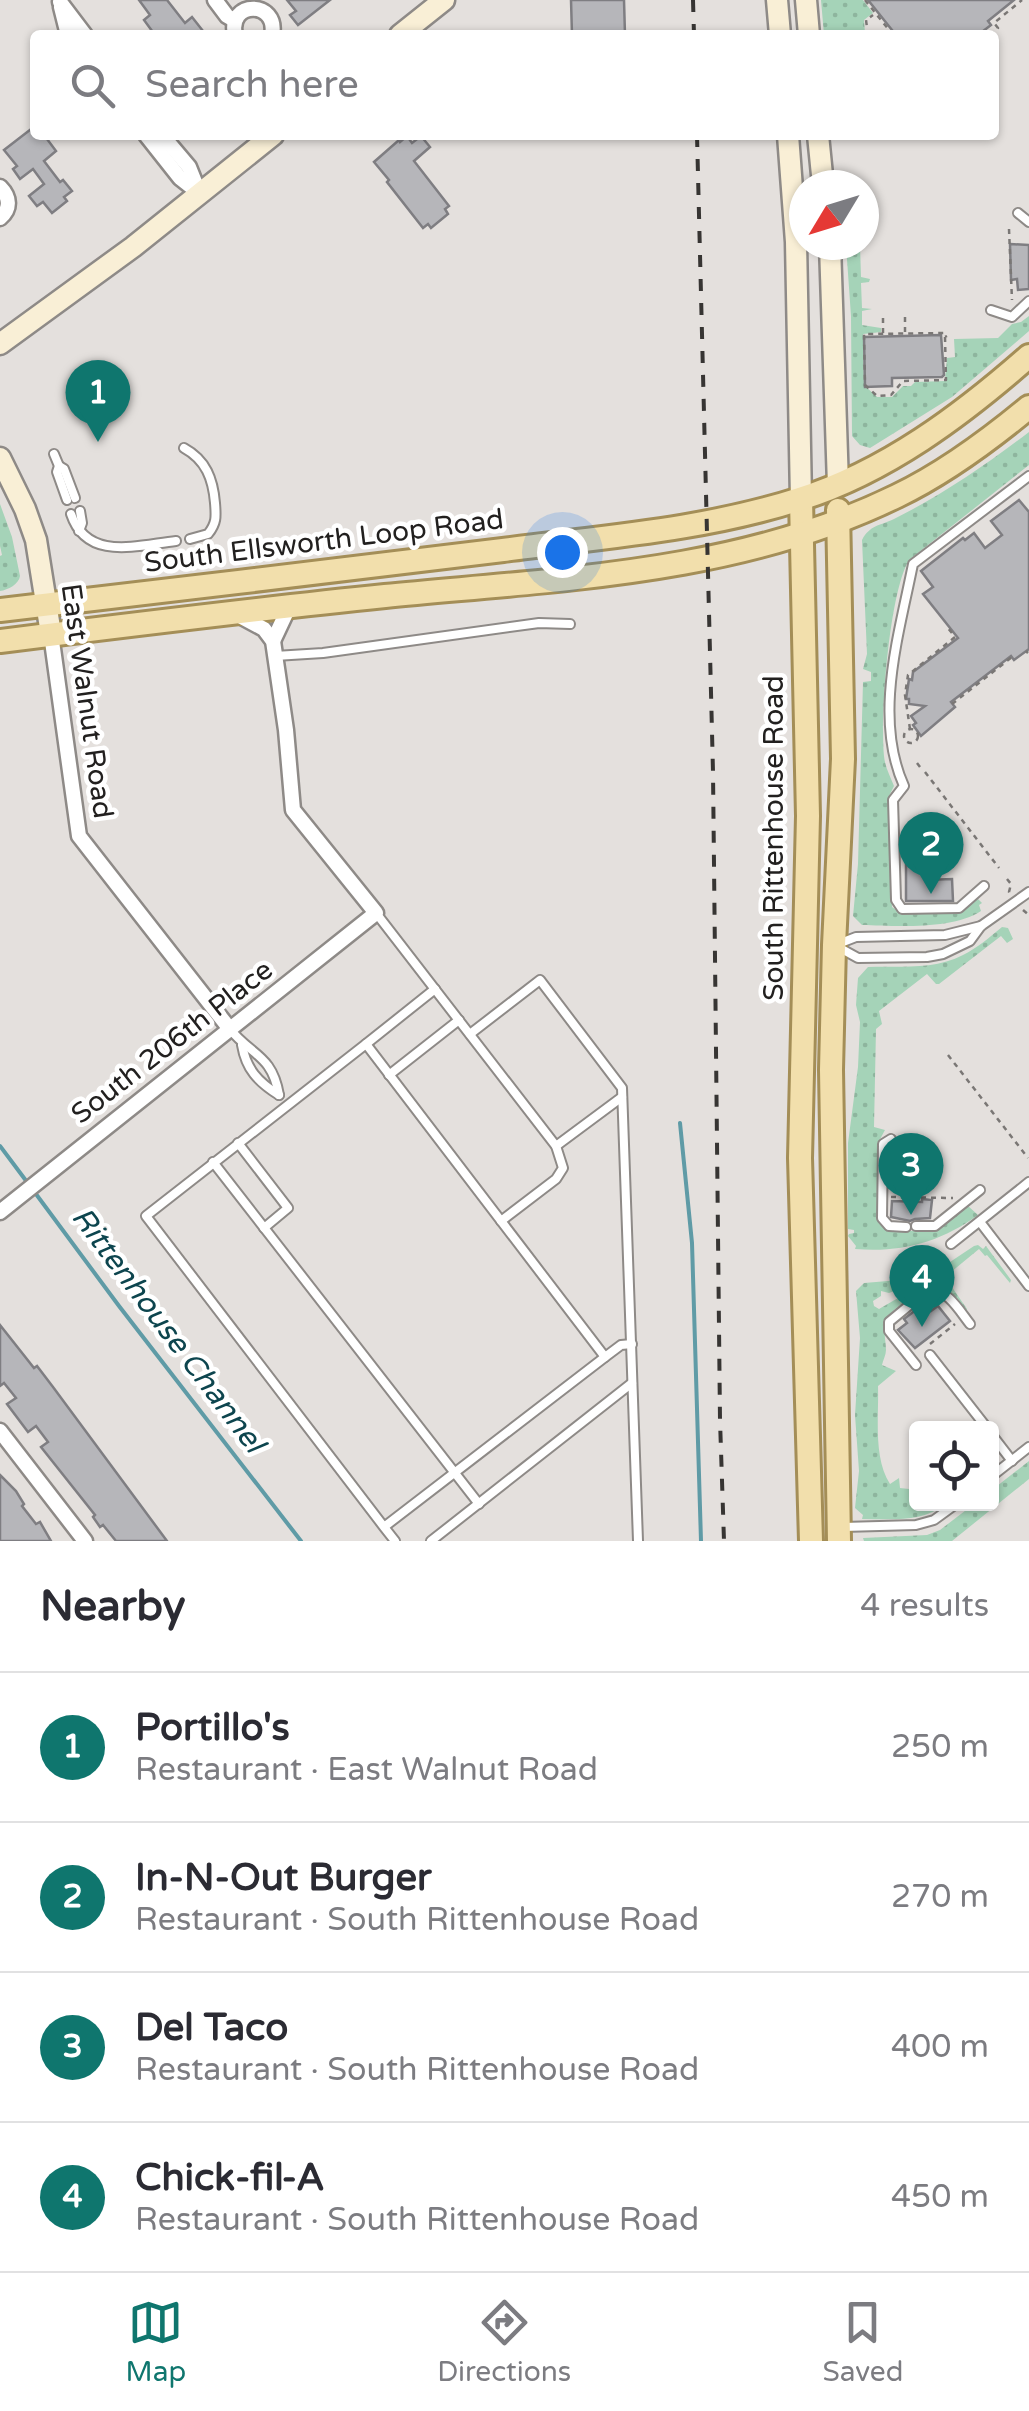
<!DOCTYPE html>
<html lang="en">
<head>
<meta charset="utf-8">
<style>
  :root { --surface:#fff; --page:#f2f2f3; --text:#2b2b33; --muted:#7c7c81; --line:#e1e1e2; --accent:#0f766e }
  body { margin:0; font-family:"Varela Round",sans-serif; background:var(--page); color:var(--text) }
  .controls { position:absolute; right:30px; bottom:30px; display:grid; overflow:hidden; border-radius:10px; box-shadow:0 2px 8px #0004 }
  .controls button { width:90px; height:90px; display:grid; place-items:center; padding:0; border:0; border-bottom:2px solid var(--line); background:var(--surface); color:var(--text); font:50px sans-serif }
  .compass { position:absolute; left:789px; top:170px; width:90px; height:90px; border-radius:50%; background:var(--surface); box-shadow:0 2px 8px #0004; rotate:232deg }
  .you { position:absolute; left:562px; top:552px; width:35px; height:35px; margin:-25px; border:8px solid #fff; border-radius:50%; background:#1a73e8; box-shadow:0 0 0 15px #1a73e833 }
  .badge { display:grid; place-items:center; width:65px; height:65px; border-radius:50%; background:var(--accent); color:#fff; font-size:32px; font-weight:700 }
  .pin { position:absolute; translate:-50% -82px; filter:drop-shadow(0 2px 5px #0008) }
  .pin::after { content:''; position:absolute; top:52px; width:35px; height:30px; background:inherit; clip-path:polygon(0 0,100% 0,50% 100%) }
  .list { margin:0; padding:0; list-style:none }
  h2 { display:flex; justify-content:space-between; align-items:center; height:130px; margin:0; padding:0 40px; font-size:42px }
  h2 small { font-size:32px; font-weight:400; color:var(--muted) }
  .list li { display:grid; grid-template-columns:65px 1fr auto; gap:30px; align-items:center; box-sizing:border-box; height:150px; padding:0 40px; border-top:2px solid var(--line) }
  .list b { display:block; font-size:38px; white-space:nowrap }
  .list p { margin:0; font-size:32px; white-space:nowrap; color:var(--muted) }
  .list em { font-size:32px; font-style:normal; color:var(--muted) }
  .icon { flex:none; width:55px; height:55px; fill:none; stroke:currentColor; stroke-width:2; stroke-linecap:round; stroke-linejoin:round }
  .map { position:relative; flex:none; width:1029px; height:1541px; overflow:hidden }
  .search { position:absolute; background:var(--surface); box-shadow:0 2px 8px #0004; left:30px; right:30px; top:30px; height:110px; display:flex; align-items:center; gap:25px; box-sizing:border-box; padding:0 35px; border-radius:10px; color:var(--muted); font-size:38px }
  .sheet { height:730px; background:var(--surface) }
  nav { display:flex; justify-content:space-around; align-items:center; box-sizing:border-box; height:140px; border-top:2px solid var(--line); background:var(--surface); font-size:28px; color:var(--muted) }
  nav a { display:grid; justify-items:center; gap:5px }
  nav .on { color:var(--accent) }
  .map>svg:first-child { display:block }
  .green { fill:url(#green-dots) }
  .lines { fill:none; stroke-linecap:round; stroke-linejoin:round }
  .stream { stroke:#5f9ba6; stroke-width:4 }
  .building { fill:#b6b6ba; stroke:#7f7e82; stroke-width:2.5 }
  .lane-casing { stroke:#8e8a87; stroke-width:12 }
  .street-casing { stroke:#8e8a87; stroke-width:19 }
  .secondary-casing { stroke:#8e8a87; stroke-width:25 }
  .primary-casing { stroke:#a48e57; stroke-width:28 }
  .path { stroke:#7a7775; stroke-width:2.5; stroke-dasharray:5 5; stroke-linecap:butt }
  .lane { stroke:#fff; stroke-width:8 }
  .street { stroke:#fff; stroke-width:14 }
  .secondary { stroke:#f9efd6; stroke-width:20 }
  .primary { stroke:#f2dfac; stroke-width:22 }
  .rail { stroke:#373533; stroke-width:4; stroke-dasharray:12 12; stroke-linecap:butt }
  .labels { text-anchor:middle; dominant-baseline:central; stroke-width:9; stroke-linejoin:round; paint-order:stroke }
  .street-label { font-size:28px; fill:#22201f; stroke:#fff }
  .water-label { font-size:30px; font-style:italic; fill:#0d454e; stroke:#fff }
</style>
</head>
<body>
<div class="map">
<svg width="1029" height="1541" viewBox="0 0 1029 1541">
  <defs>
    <pattern id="green-dots" width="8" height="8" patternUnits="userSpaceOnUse" patternTransform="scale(2.5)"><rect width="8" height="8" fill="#a5d3b8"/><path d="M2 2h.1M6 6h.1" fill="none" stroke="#8eb59e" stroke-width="1.8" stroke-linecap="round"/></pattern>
  </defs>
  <rect width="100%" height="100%" fill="#e4e0dd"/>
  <!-- green -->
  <g class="green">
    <polygon points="821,0 863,0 873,13 864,20 865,33 824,35"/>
    <polygon points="846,245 860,245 861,277 870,279 869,282 861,283 862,308 872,309 862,311 862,325 881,328 881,332 863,334 864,385 877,397 892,397 903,386 911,386 915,382 945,381 947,358 955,357 954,339 998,338 1012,324 1021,322 1029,316 1029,331 952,397 870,448 860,445 852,436 851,316"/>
    <path d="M1029 432V465L909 560C889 593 880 716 884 756 885 767 890 776 894 786L889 796 892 907 900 913 959 911 978 899 982 903 979 905 981 911C953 930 895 926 862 925L853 916 858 864 863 682 871 681V672L863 669 867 654 862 540C870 525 879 526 894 519 942 495 986 465 1029 432Z"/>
    <path d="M0 504 12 537 20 576C19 584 8 590 0 591V556L2 555 0 546Z"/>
    <path d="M1002 927 1008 928 1013 939 1007 943 1001 936 939 984H936L927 974 879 1011 882 1024 876 1029 874 1127 885 1130 879 1141 880 1222 890 1231H933L967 1205 978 1215C941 1242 901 1253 855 1249L856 1246 848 1236 849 1234 854 1233V1230L848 1229V1143L858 1067 860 1022 856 1005 858 978 868 967C899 966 935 970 963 955 977 948 990 937 1002 927Z"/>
    <path d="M978 1245 983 1249 986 1246 1011 1280 1010 1283 987 1255 985 1256 979 1249 945 1277 967 1309 966 1311 964 1312C944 1287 941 1274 910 1298 902 1304 891 1310 887 1319 882 1329 886 1340 886 1350 886 1355 883 1360 882 1365L896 1371 878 1386C879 1417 873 1457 890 1484L899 1478 900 1488 909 1489 911 1475H916V1504H946C921 1523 892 1519 862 1519L863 1515 855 1508 859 1471 855 1415 860 1338 856 1291 864 1283 912 1279 913 1284 889 1293 881 1291V1296L873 1301 874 1306 879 1309 917 1287 916 1277 944 1266 974 1246Z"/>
    <polygon points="1029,1461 1029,1479 952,1541 864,1541 863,1538 927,1535 940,1530 974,1504 992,1504 992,1490"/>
  </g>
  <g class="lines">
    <!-- stream -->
    <g class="stream">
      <polyline points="680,1123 692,1243 701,1541"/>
      <polyline points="0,1146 27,1182"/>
      <polyline points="33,1190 119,1306 301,1541"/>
    </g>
  </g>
  <!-- building -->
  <g class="building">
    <polygon points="139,0 167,0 185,23 192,17 203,31 198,35 155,35 144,20 150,15"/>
    <polygon points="287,0 330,0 298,25 290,15 296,11"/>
    <polygon points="571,0 624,0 625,35 572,35"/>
    <polygon points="868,0 1014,0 988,21 991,25 978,35 896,35"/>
    <polygon points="35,126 35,135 44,135 56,151 44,161 60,182 63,180 72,191 64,197 67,201 52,213 43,202 37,206 29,196 44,184 33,169 20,179 13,169 17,166 4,150"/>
    <polygon points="407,136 412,143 421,136 430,147 414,161 449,206 445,209 448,214 431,228 428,224 423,228 387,182 389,180 374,162 399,140 400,142"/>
    <polygon points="1010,244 1029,245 1029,289 1018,290 1017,279 1011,280"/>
    <polygon points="941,335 944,375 942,377 892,378 892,386 865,387 864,337"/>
    <polygon points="1019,500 1029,512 1029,649 1014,660 1011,656 951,702 955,707 921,736 913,725 916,723 911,716 925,706 909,704 909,699 906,699 909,679 912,680 913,672 958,638 923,594 933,587 921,571 963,538 965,540 974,533 985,548 1002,535 991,521"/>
    <polygon points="906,853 918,853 918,861 926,861 926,880 952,879 953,901 906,901"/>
    <polygon points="922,1199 932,1200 930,1218 915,1219 910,1221 891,1217 892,1201 922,1202"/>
    <polygon points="925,1303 931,1311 938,1306 950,1321 915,1348 898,1330 907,1323 904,1319"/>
    <polygon points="0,1325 34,1368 37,1366 53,1387 167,1541 116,1541 103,1525 100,1527 93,1517 95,1515 41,1447 48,1442 36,1426 28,1432 7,1404 16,1398 4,1383 0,1386"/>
    <polygon points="0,1475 16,1491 24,1504 22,1506 36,1524 40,1522 51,1541 0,1541"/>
  </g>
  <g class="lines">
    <defs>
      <g id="lane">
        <polyline points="1018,213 1029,222"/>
        <polyline points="991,310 1012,317 1029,301"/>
        <path d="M184 448C206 460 213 479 215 503 216 516 217 523 208 534L190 539"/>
        <polyline points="54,454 59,466 57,472 67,500"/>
        <polyline points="59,466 64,469 75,498"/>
        <path d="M71 514C87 562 138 545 176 541"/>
        <polyline points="79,531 82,523 80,511"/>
        <polyline points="275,656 323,653 539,623 570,624"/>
        <path d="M984 886 959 908 902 909 896 900 893 800 904 786C873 717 899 635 913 564L1029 476"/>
        <polyline points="376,913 556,1146 563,1168 556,1179 501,1221"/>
        <polyline points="838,944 856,937 945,935 981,926"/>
        <polyline points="838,947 858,958 927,957 943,954 970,941 981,926 1029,892"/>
        <path d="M229 1028C251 1056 272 1054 279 1095"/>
        <polyline points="470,1034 540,980 622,1088 638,1541"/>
        <polyline points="366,1044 435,989"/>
        <path d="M242 1045C246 1069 258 1082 279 1095"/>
        <polyline points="389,1075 459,1020"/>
        <polyline points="891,1139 883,1144 882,1218 889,1226 906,1227"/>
        <polyline points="238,1143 288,1208 264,1228"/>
        <polyline points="556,1146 622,1097"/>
        <polyline points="213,1162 479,1504"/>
        <polyline points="980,1222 1029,1286"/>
        <polyline points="916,1226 935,1226 980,1190"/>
        <polyline points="951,1244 1029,1182"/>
        <polyline points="930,1355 987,1428"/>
        <polyline points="605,1357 621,1345 632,1344"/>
        <path d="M916 1365 889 1331V1322L929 1289C948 1290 959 1310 970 1324"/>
        <polyline points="992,1435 1012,1461"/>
        <polyline points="992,1476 1029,1447"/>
        <polyline points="384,1527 605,1357 366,1044 146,1216 384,1527 395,1541"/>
        <polyline points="843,1527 916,1525 934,1520 956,1504"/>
        <polyline points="431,1541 632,1383"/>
      </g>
      <g id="street">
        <polyline points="215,0 227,16 234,20"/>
        <polyline points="60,2 85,35"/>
        <polyline points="61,7 68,35"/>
        <path d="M235 35C227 0 279 0 272 35"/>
        <polyline points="146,135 180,178 199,193"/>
        <polyline points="162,135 189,167 199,192"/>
        <path d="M0 187C10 197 11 209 0 218"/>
        <polyline points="51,634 79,836 229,1028"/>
        <polyline points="273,641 289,607"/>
        <polyline points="0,1212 376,913 293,810 286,730 273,641 264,629 236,614"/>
        <polyline points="0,1431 85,1541"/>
      </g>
      <g id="secondary">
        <polyline points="777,0 780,35"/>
        <polyline points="806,0 809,35"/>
        <polyline points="400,35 444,0"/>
        <polyline points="788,135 796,242 801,499"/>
        <polyline points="818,135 823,185"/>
        <polyline points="830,245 838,485"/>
        <polyline points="0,344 133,247 273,135"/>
        <polyline points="0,458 25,509 36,540 51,634"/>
      </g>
      <g id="primary">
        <polyline points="801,499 808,816 800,1158 811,1541"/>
        <polyline points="838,510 843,759 834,945 831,1070 839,1541"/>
        <path d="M0 610C168 590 335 571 503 550 602 537 704 530 800 499 886 472 962 415 1029 356"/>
        <path d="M0 641C128 625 257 609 385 596 558 579 738 574 897 496 945 473 988 441 1029 407"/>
      </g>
    </defs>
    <!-- lane casing -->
    <use href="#lane" class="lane-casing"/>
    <!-- street casing -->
    <use href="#street" class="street-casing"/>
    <!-- secondary casing -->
    <use href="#secondary" class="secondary-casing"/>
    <!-- primary casing -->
    <use href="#primary" class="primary-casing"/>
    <!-- path -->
    <g class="path">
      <polyline points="865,0 893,35"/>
      <polyline points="868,35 866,20 873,15"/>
      <polyline points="990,35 998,28 994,23 1022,0"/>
      <polyline points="1009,229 1012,300"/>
      <polyline points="905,332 905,317"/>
      <polyline points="883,333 883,318"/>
      <polyline points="945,337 946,380 903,381 891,395 877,396 865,385 864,334 944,333 945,337 947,336"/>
      <polyline points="1026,651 1028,653"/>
      <polyline points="952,704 1012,657"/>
      <polyline points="910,729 905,695 908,675 955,637 948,628"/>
      <circle cx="911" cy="736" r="7"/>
      <polyline points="917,763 920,767"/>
      <polyline points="925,772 999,868"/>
      <polyline points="1007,879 1011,884 1009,892 1011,895"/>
      <polyline points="1023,910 1029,915"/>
      <polyline points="948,1055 1028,1158"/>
      <polyline points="891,1197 953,1198"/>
      <polyline points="930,1344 955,1324"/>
      <polyline points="911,1474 916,1473"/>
    </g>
    <!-- lane -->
    <use href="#lane" class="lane"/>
    <!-- street -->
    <use href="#street" class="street"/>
    <!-- secondary -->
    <use href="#secondary" class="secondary"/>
    <!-- primary -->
    <use href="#primary" class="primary"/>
    <!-- rail -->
    <g class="rail">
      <polyline points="693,0 694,35"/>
      <polyline points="697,135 713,772 720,1420 724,1541"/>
    </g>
  </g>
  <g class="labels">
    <!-- street labels -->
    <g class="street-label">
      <text transform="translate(324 541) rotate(-7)">South Ellsworth Loop Road</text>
      <text transform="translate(87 701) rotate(82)">East Walnut Road</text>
      <text transform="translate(774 838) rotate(-90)">South Rittenhouse Road</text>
      <text transform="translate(172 1042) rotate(-38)">South 206th Place</text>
    </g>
    <!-- water labels -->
    <g class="water-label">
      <text transform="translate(168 1330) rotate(53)">Rittenhouse Channel</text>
    </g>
  </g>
</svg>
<div class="controls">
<button><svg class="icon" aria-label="locate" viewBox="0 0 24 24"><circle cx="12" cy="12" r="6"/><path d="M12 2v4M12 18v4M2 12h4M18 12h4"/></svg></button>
</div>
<svg class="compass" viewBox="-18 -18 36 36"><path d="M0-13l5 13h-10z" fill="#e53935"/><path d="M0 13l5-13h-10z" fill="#7c7c81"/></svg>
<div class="you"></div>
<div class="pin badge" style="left:98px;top:442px">1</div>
<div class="pin badge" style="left:931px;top:894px">2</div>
<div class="pin badge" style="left:911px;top:1215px">3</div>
<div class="pin badge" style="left:922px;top:1327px">4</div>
<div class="search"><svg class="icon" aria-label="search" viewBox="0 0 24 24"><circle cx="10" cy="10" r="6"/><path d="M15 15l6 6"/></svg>Search here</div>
</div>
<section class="sheet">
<h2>Nearby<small>4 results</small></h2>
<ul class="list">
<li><span class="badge">1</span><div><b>Portillo's</b><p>Restaurant · East Walnut Road</p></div><em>250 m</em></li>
<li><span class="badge">2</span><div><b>In-N-Out Burger</b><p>Restaurant · South Rittenhouse Road</p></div><em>270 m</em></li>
<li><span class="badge">3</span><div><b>Del Taco</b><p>Restaurant · South Rittenhouse Road</p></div><em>400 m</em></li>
<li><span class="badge">4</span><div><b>Chick-fil-A</b><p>Restaurant · South Rittenhouse Road</p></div><em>450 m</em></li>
</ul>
</section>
<nav>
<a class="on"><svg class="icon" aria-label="map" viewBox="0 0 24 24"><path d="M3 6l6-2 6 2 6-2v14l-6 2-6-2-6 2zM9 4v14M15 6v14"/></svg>Map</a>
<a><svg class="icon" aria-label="directions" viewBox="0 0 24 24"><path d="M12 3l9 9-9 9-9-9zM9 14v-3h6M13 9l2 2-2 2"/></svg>Directions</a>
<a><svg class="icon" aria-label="saved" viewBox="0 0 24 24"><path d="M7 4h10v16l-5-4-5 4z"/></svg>Saved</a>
</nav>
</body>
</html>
